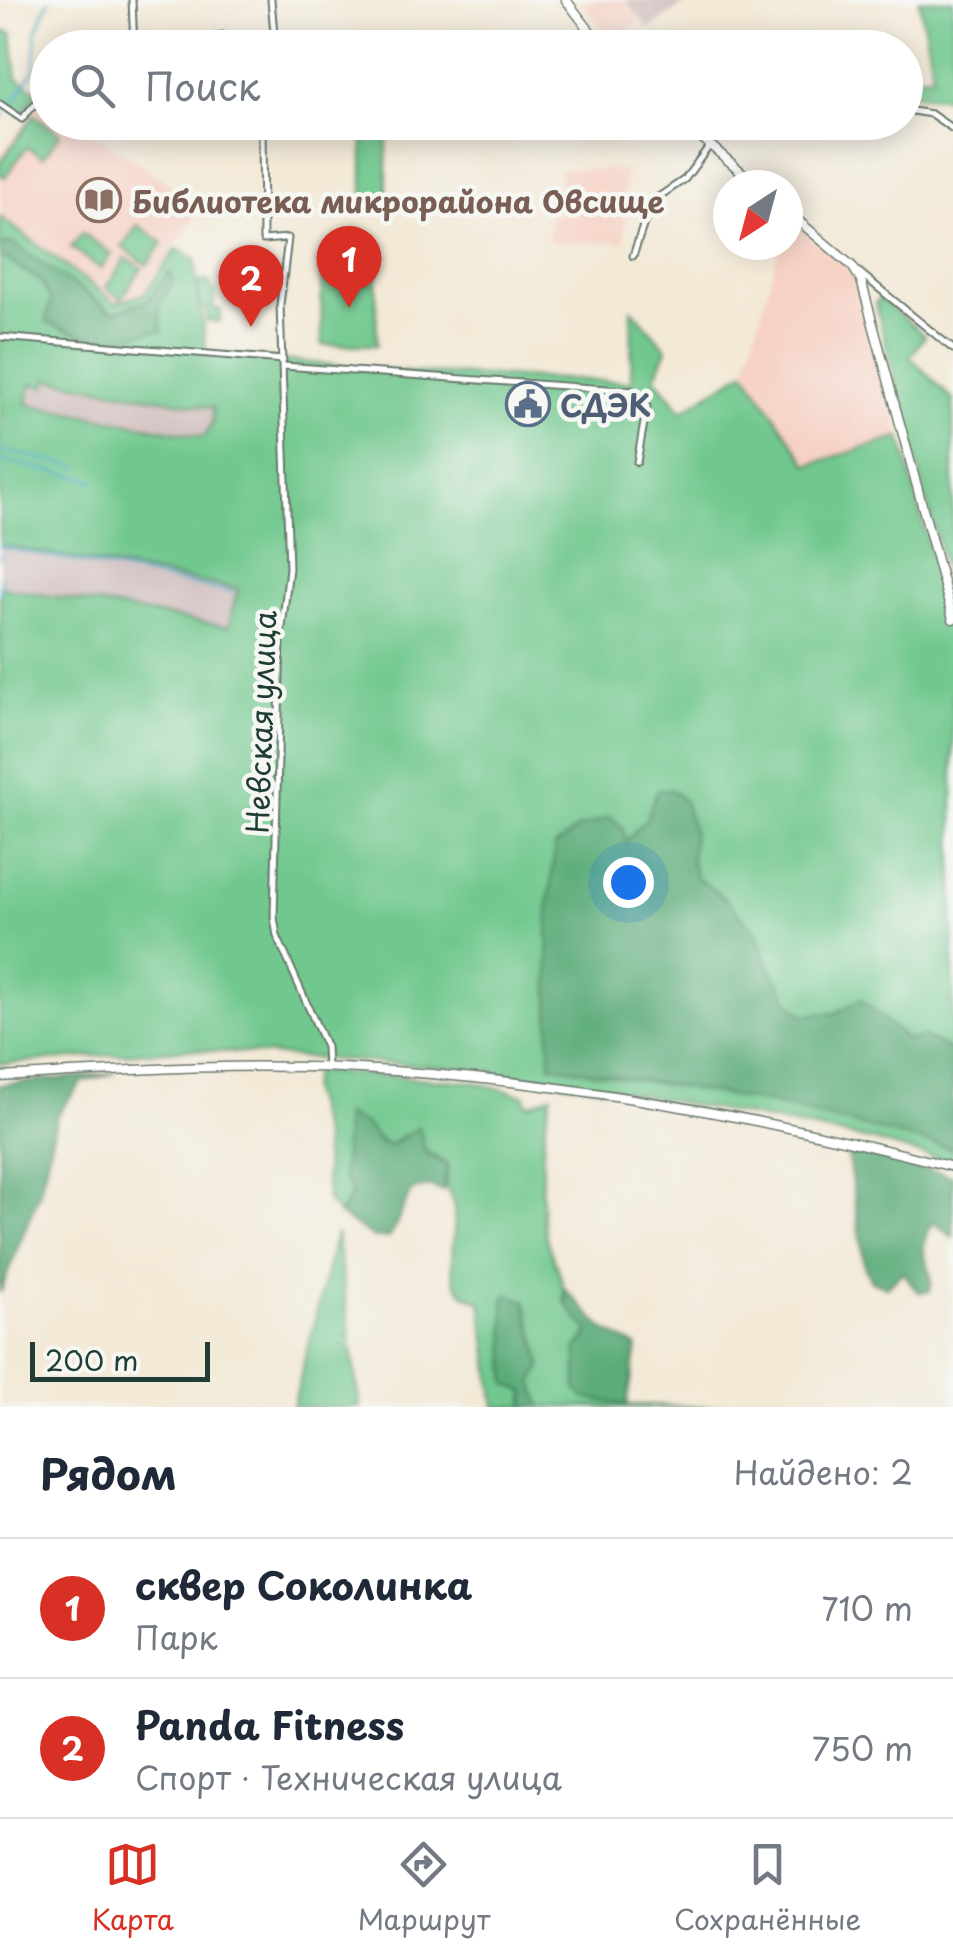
<!DOCTYPE html>
<html lang="ru">
<head>
<meta charset="utf-8">
<style>
  :root { --surface:#fff; --page:#f2f2f3; --text:#1f2937; --muted:#747a83; --line:#e0e1e3; --accent:#d93025 }
  body { margin:0; font-family:"Playpen Sans",sans-serif; background:var(--page); color:var(--text) }
  .compass { position:absolute; left:713px; top:170px; width:90px; height:90px; border-radius:50%; background:var(--surface); box-shadow:0 5px 25px #0003; rotate:216deg }
  .scale { position:absolute; left:30px; bottom:25px; width:180px; box-sizing:border-box; padding-left:10px; border:5px solid #1f3d34; border-top:0; font-size:28px; line-height:35px; white-space:nowrap; color:#1f3d34; -webkit-text-stroke:8px #f6f6f2; paint-order:stroke }
  .you { position:absolute; left:628px; top:882px; width:35px; height:35px; margin:-25px; border:8px solid #fff; border-radius:50%; background:#1a73e8; box-shadow:0 0 0 15px #1a73e833 }
  .badge { display:grid; place-items:center; width:65px; height:65px; border-radius:50%; background:var(--accent); color:#fff; font-size:32px; font-weight:700 }
  .pin { position:absolute; translate:-50% -82px; filter:drop-shadow(0 2px 5px #0008) }
  .pin::after { content:''; position:absolute; top:52px; width:35px; height:30px; background:inherit; clip-path:polygon(0 0,100% 0,50% 100%) }
  .list { margin:0; padding:0; list-style:none }
  h2 { display:flex; justify-content:space-between; align-items:center; height:130px; margin:0; padding:0 40px; font-size:42px }
  h2 small { font-size:32px; font-weight:400; color:var(--muted) }
  .list li { display:grid; grid-template-columns:65px 1fr auto; gap:30px; align-items:center; box-sizing:border-box; height:140px; padding:0 40px; border-top:2px solid var(--line) }
  .list b { display:block; font-size:38px; white-space:nowrap }
  .list p { margin:0; font-size:32px; white-space:nowrap; color:var(--muted) }
  .list em { font-size:32px; font-style:normal; color:var(--muted) }
  .icon { flex:none; width:55px; height:55px; fill:none; stroke:currentColor; stroke-width:2; stroke-linecap:round; stroke-linejoin:round }
  .map { position:relative; flex:none; width:953px; height:1407px; overflow:hidden }
  .search { position:absolute; background:var(--surface); box-shadow:0 5px 25px #0003; left:30px; right:30px; top:30px; height:110px; display:flex; align-items:center; gap:25px; box-sizing:border-box; padding:0 35px; border-radius:55px; color:var(--muted); font-size:38px }
  .sheet { height:410px; background:var(--surface) }
  nav { display:flex; justify-content:space-around; align-items:center; box-sizing:border-box; height:140px; border-top:2px solid var(--line); background:var(--surface); font-size:28px; color:var(--muted) }
  nav a { display:grid; justify-items:center; gap:5px }
  nav .on { color:var(--accent) }
  .map>svg:first-child { display:block }
  .built { fill:#f6d1c5 }
  .industrial { fill:#d1bfbf }
  .green { fill:#71c88e; stroke:#488261; stroke-width:2.5; fill-rule:evenodd }
  .forest { fill:#5cac79; stroke:#3e7456; stroke-width:2.5 }
  .lines { fill:none; stroke-linecap:round; stroke-linejoin:round }
  .stream { stroke:#45acc5; stroke-width:2.5 }
  .street-casing { stroke:#69796d; stroke-width:9 }
  .secondary-casing { stroke:#69796d; stroke-width:11 }
  .street { stroke:#fff; stroke-width:5 }
  .secondary { stroke:#fff; stroke-width:8 }
  .labels { text-anchor:middle; dominant-baseline:central; stroke-width:9; stroke-linejoin:round; paint-order:stroke }
  .education-label { font-size:30px; font-weight:bold; fill:#785e54; stroke:#f6f6f2; text-anchor:start }
  .service-label { font-size:30px; font-weight:bold; fill:#4e5e75; stroke:#f6f6f2; text-anchor:start }
  .street-label { font-size:30px; fill:#1f3d34; stroke:#f6f6f2 }
</style>
</head>
<body>
<div class="map">
<svg width="953" height="1407" viewBox="0 0 953 1407">
  <rect width="100%" height="100%" fill="#f6f6f2"/>
  <filter id="ink" filterUnits="userSpaceOnUse"><feTurbulence type="fractalNoise" baseFrequency=".01" numOctaves="2"/><feDisplacementMap in="SourceGraphic" scale="20" xChannelSelector="R" yChannelSelector="G"/><feConvolveMatrix kernelMatrix="1 2 1 2 8 2 1 2 1" color-interpolation-filters="sRGB"/></filter>
  <filter id="wash" filterUnits="userSpaceOnUse"><feTurbulence type="fractalNoise" baseFrequency=".0048" numOctaves="4" result="noise"/><feDisplacementMap in="SourceGraphic" scale="40" xChannelSelector="R" yChannelSelector="G"/><feGaussianBlur stdDeviation="2.25" result="paint"/><feColorMatrix in="noise" values="0 0 0 0 0 0 0 0 0 0 0 0 0 0 0 0 0 1.4 0 .05"/><feComposite in="paint" operator="in"/></filter>
  <g filter="url(#wash)">
    <rect width="100%" height="100%" fill="#f3e9d7"/>
    <!-- built -->
    <g class="built">
      <polygon points="580,0 622,0 638,19 615,46"/>
      <polygon points="47,101 48,122 79,123 201,206 144,294 116,303 0,217 0,156 38,104"/>
      <polygon points="560,169 625,170 625,242 549,242 549,216 560,215"/>
      <polygon points="788,218 852,273 901,437 808,465 745,371 780,245 788,245"/>
    </g>
    <!-- industrial -->
    <g class="industrial">
      <polygon points="624,0 690,0 649,29"/>
      <polygon points="47,378 214,408 212,424 205,437 27,404 30,384"/>
      <polygon points="0,545 238,589 229,627 0,587"/>
    </g>
    <!-- green -->
    <g class="green">
      <polygon points="919,0 953,0 953,98 906,93 906,77 933,75"/>
      <polygon points="0,30 12,34 17,78 38,92 21,115 0,101"/>
      <polygon points="34,115 60,134 43,157 27,147 5,177 0,174 0,163"/>
      <rect x="363" y="135" width="24" height="70"/>
      <path d="M0 217 116 303 144 294 177 249 195 258 198 308V282L208 281 215 293 213 308 221 310 220 321 207 322V308H201L206 352 399 372 631 382 632 309 667 349 655 377 682 411 745 371 808 465 901 437 953 642V1163L870 1140 616 1090 470 1069 188 1049 0 1064V587L228 627 238 589 0 545ZM48 379 213 408 212 424 204 437 27 404 31 384 46 387Z"/>
      <polygon points="138,225 163,243 147,265 122,247"/>
      <polygon points="82,233 112,254 101,269 71,247"/>
      <polygon points="126,258 142,268 121,299 106,288"/>
      <polygon points="321,272 376,272 377,345 322,345"/>
      <polygon points="880,298 925,336 910,357 953,400 953,600 875,303"/>
      <path d="M314 1071 474 1082 524 1095 528 1105 552 1095C541 1127 538 1208 547 1241 552 1261 566 1279 564 1300L590 1331 584 1339 627 1405 719 1407H541L533 1382 539 1353 530 1318 521 1387 526 1392 525 1406 495 1407 481 1302C436 1289 458 1246 454 1211 452 1188 442 1199 448 1165L402 1135 391 1145C374 1140 368 1126 350 1120L352 1194 339 1215 327 1200 323 1138 310 1090Z"/>
      <polygon points="336,1233 360,1407 293,1407"/>
    </g>
    <!-- forest -->
    <g class="forest">
      <path d="M12 243 113 312 149 300 169 272 174 280 159 306 162 331C147 331 137 334 123 338 101 343 65 331 46 322L51 300 40 281 0 255V245Z"/>
      <polygon points="672,790 684,801 693,831 691,863 697,878 722,896 757,933 768,964 791,1004 803,1015 835,1013 861,999 908,1041 922,1036 953,1051 953,1149 766,1102 550,1065 548,913 555,846 580,827 610,817 622,827 626,841 646,819 657,791"/>
      <polygon points="115,1073 82,1082 57,1115 40,1191 0,1293 0,1085"/>
      <polygon points="345,1115 367,1126 378,1142 391,1145 419,1127 426,1154 448,1165 443,1191 428,1186 411,1191 390,1237 374,1238 339,1215 352,1194 343,1177"/>
      <path d="M847 1150 953 1176V1238L934 1222C910 1260 937 1260 930 1291L918 1292 903 1272 887 1287 871 1281 865 1269Z"/>
      <path d="M565 1289 604 1329 637 1347 627 1405 585 1398 577 1390V1349L590 1331C578 1317 563 1309 565 1289Z"/>
      <polygon points="508,1294 525,1301 542,1366 533,1382 541,1407 524,1407 526,1392 507,1384 504,1300"/>
    </g>
    <g class="lines">
      <!-- stream -->
      <g class="stream">
        <polyline points="12,105 35,69 36,33 49,0"/>
        <polyline points="0,118 5,113"/>
        <polyline points="0,450 80,467"/>
        <polyline points="0,479 1,460 96,481"/>
        <polyline points="0,547 232,592"/>
        <polyline points="0,554 1,558"/>
        <polyline points="0,594 1,578"/>
      </g>
    </g>
  </g>
  <g filter="url(#ink)">
    <g class="lines">
      <defs>
        <g id="street">
          <polyline points="132,0 134,48"/>
          <polyline points="271,0 275,44"/>
          <polyline points="173,48 222,35 257,45 378,37 398,42 584,47 596,40"/>
          <polyline points="0,104 22,119 48,88"/>
          <polyline points="906,110 931,114 953,129"/>
          <polyline points="262,122 263,240 288,238 280,305 289,568 281,636 274,917 277,936 326,1047 327,1068"/>
          <polyline points="633,256 651,202 685,179 710,145"/>
          <polyline points="859,272 953,349"/>
          <polyline points="0,337 283,360"/>
          <polyline points="283,366 635,391 647,406 637,462"/>
        </g>
        <g id="secondary">
          <polyline points="566,0 603,48"/>
          <polyline points="683,122 757,185"/>
          <polyline points="788,212 852,266 861,280 953,619"/>
          <path d="M0 1077C114 1071 227 1063 341 1068 549 1078 752 1114 953 1167"/>
        </g>
      </defs>
      <!-- street casing -->
      <use href="#street" class="street-casing"/>
      <!-- secondary casing -->
      <use href="#secondary" class="secondary-casing"/>
      <!-- street -->
      <use href="#street" class="street"/>
      <!-- secondary -->
      <use href="#secondary" class="secondary"/>
    </g>
  </g>
  <!-- icons -->
  <defs>
    <symbol id="library-ring" viewBox="-11 -11 22 22"><circle r="9.5" fill="#f6f6f2" stroke="#8d6e63" stroke-width="1.5"/><path d="M-6-4Q-3-5.5-.7-3.5V5Q-3 3-6 4ZM6-4Q3-5.5 .7-3.5V5Q3 3 6 4Z" fill="#8d6e63"/></symbol>
    <symbol id="civic-ring" viewBox="-11 -11 22 22"><circle r="9.5" fill="#f6f6f2" stroke="#5c6f8a" stroke-width="1.5"/><path d="M-.6-6.5H3V-4.5H.6V-3L4-1V1h2V6H-6V1h2V-1L-.6-3ZM-1.2 2.5V6h2.4V2.5Z" fill="#5c6f8a"/></symbol>
  </defs>
  <g fill-rule="evenodd">
    <use href="#library-ring" x="74" y="175" width="50" height="50"/>
    <use href="#civic-ring" x="503" y="379" width="50" height="50"/>
  </g>
  <g class="labels">
    <!-- education labels -->
    <g class="education-label">
      <text x="132" y="200">Библиотека микрорайона Овсище</text>
    </g>
    <!-- service labels -->
    <g class="service-label">
      <text x="560" y="404">СДЭК</text>
    </g>
    <!-- street labels -->
    <g class="street-label">
      <text transform="translate(260 722) rotate(-88)">Невская улица</text>
    </g>
  </g>
</svg>
<svg class="compass" viewBox="-18 -18 36 36"><path d="M0-13l5 13h-10z" fill="#e53935"/><path d="M0 13l5-13h-10z" fill="#747a83"/></svg>
<div class="scale">200 m</div>
<div class="you"></div>
<div class="pin badge" style="left:349px;top:308px">1</div>
<div class="pin badge" style="left:251px;top:327px">2</div>
<div class="search"><svg class="icon" aria-label="search" viewBox="0 0 24 24"><circle cx="10" cy="10" r="6"/><path d="M15 15l6 6"/></svg>Поиск</div>
</div>
<section class="sheet">
<h2>Рядом<small>Найдено: 2</small></h2>
<ul class="list">
<li><span class="badge">1</span><div><b>сквер Соколинка</b><p>Парк</p></div><em>710 m</em></li>
<li><span class="badge">2</span><div><b>Panda Fitness</b><p>Спорт · Техническая улица</p></div><em>750 m</em></li>
</ul>
</section>
<nav>
<a class="on"><svg class="icon" aria-label="map" viewBox="0 0 24 24"><path d="M3 6l6-2 6 2 6-2v14l-6 2-6-2-6 2zM9 4v14M15 6v14"/></svg>Карта</a>
<a><svg class="icon" aria-label="directions" viewBox="0 0 24 24"><path d="M12 3l9 9-9 9-9-9zM9 14v-3h6M13 9l2 2-2 2"/></svg>Маршрут</a>
<a><svg class="icon" aria-label="saved" viewBox="0 0 24 24"><path d="M7 4h10v16l-5-4-5 4z"/></svg>Сохранённые</a>
</nav>
</body>
</html>
